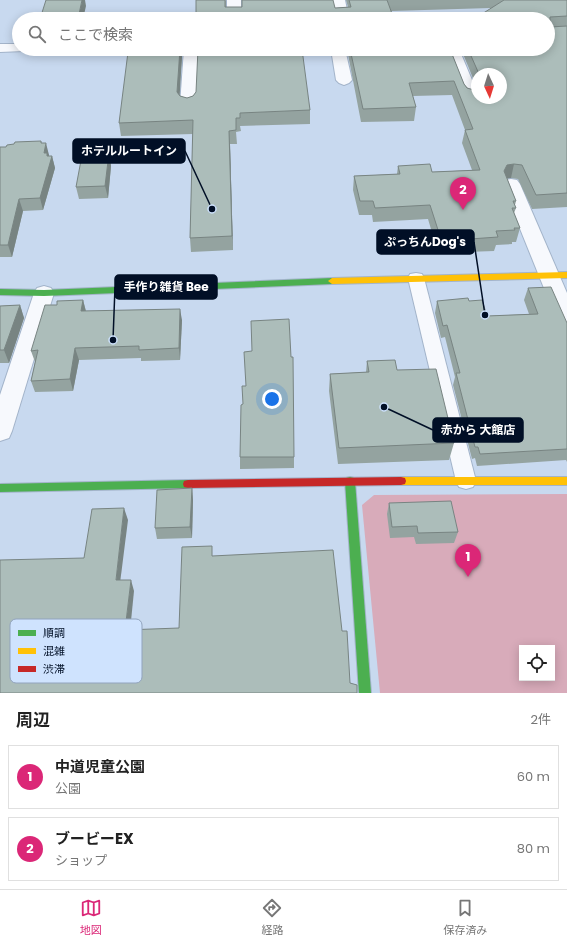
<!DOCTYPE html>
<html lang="ja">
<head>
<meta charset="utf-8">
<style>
  :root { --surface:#fff; --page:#f2f2f2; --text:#222; --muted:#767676; --line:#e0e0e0; --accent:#db2777 }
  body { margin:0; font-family:Poppins,"Noto Sans JP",sans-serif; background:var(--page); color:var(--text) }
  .controls { position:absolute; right:12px; bottom:12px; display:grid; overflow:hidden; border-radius:0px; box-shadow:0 2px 10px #0003 }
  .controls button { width:36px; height:36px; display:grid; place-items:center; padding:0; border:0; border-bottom:1px solid var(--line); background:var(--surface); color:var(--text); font:20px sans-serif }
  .compass { position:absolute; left:471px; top:68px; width:36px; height:36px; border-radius:50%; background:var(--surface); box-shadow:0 2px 10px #0003; rotate:176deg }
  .you { position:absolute; left:272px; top:399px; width:14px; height:14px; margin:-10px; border:3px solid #fff; border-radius:50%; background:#1a73e8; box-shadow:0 0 0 6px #1a73e833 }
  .badge { display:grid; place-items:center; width:26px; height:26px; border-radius:50%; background:var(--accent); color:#fff; font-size:13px; font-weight:700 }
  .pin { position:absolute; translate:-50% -33px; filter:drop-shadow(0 1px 2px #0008) }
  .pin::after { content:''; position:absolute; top:21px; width:14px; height:12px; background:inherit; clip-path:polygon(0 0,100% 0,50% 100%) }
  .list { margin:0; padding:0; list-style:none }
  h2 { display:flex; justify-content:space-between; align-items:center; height:52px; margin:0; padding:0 16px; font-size:17px }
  h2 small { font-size:13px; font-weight:400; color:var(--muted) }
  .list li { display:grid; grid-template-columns:26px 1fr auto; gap:12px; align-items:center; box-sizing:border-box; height:64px; margin:0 8px 8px; padding:0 8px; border:1px solid var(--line); border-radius:0px }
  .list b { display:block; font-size:15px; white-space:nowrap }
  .list p { margin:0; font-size:13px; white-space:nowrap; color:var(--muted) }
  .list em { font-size:13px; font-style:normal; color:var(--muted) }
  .icon { flex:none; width:22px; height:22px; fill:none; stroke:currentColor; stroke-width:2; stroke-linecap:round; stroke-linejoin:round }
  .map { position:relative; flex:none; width:567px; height:693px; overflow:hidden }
  .search { position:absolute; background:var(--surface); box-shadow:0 2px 10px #0003; left:12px; right:12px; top:12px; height:44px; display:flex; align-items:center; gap:10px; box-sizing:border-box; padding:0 14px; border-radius:22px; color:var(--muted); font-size:15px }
  .sheet { height:196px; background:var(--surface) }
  nav { display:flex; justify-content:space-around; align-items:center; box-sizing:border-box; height:56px; border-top:1px solid var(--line); background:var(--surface); font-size:11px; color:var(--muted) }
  nav a { display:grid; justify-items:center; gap:2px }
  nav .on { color:var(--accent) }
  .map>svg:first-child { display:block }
  .green { fill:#d8abba; fill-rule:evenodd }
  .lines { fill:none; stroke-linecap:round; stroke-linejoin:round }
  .lane-casing { stroke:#a3b4ca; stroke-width:2 }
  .street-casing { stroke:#a3b4ca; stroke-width:2 }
  .fast-casing { stroke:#a3b4ca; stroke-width:2 }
  .slow-casing { stroke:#a3b4ca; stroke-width:2 }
  .jam-casing { stroke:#a3b4ca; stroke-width:2 }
  .lane { fill:#f7f9fd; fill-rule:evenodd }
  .street { fill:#f7f9fd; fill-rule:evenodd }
  .fast { fill:#4caf50; fill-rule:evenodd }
  .slow { fill:#ffc107; fill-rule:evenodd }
  .jam { fill:#c62828; fill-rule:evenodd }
  .wall { fill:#94a3a0 }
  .shaded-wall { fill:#788482 }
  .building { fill:#acbdba; stroke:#788482 }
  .key { fill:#cfe3fe; stroke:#91a3bd; stroke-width:1 }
  .key-label { font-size:11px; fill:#010f26 }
  .leader { fill:none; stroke:#010f26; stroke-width:1.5 }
  .callout-dot { fill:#010f26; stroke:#cfe3fe; stroke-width:1.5 }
  .callout { fill:#010f26; stroke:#010f26; stroke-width:1.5 }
  .callout-label { font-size:12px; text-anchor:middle; font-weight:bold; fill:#fff }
</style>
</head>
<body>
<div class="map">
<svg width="567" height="693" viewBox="0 0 567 693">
  <rect width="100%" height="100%" fill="#c8d9ef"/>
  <!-- green -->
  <path class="green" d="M567 494V693H380L362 505 374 495ZM522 648H552V678H522Z"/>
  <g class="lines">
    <defs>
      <polygon id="lane" points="416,273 422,274 424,278 476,481 473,487 466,489 459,487 456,481 408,278 410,274"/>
      <g id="street">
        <rect x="227" y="0" width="14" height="19"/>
        <polygon points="331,0 345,0 349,19 335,19"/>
        <polygon points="0,44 19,44 19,49 26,49 24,51 0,52"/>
        <polygon points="184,49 198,49 196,105 194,108 188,110 182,108 180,105"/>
        <polygon points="331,49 345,49 352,80 349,83 344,85 339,83 336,80"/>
        <polygon points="445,49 459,49 477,92 477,98 478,98 477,100 471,102 465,100 463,97"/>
        <polygon points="511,179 517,180 520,184 567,293 567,326 559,323 556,318 502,184 505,180"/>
        <polygon points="44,286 51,288 54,293 12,431 9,438 0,441 0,395 34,293 37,288"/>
      </g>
      <g id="fast">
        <polygon points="332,278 336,281 332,284 44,296 0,295 0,289 44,290"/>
        <polygon points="350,477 354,478 355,481 371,693 359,693 345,481 346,478"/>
        <polygon points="188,480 192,481 193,484 192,487 188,488 0,492 0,484"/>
      </g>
      <g id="slow">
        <polygon points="567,272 567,278 332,284 328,281 332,278"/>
        <polygon points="401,477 567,477 567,485 401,485 397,484 396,481 397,478"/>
      </g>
      <polygon id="jam" points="401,477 405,478 406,481 405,484 401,485 188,488 184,487 183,484 184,481 188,480"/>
    </defs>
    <!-- lane casing -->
    <use href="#lane" class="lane-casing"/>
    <!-- street casing -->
    <use href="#street" class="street-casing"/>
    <!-- fast casing -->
    <use href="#fast" class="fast-casing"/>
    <!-- slow casing -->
    <use href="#slow" class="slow-casing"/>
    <!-- jam casing -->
    <use href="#jam" class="jam-casing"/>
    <!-- lane -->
    <use href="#lane" class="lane"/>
    <!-- street -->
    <use href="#street" class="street"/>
    <!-- fast -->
    <use href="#fast" class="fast"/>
    <!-- slow -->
    <use href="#slow" class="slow"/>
    <!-- jam -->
    <use href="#jam" class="jam"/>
  </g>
  <!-- wall -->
  <g class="wall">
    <polygon points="226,0 226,7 335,8 348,7 346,0 567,0 567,207 532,209 518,179 511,178 507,178 516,201 515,205 516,208 514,213 520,228 516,242 512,242 512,244 496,245 494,251 466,252 464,245 436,246 428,219 373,222 372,215 359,215 353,190 354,176 397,174 398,166 432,172 472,170 462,143 465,130 452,95 413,96 416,107 414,121 361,122 347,49 450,49 464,84 477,98 501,74 477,74 477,88 461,49 548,49 491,8 391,11 196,19"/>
    <polygon points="131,49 181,49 182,57 179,95 180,96 187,98 193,96 196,92 310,110 310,124 240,126 241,131 236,132 237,144 230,144 233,250 191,252 190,238 193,134 121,136 119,123"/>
    <polygon points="42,143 49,155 49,156 52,156 55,168 43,210 23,211 12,257 0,257 0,147 6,147 14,144"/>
    <polygon points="109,153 111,166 108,198 79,199 76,187"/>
    <polygon points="528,288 567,323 567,462 566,460 477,466 475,458 472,459 453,385 455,377 445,337 441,338 435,313 437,301 469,301 487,316 529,314 524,300"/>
    <polygon points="83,300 86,311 182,320 180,360 141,361 141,358 79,360 73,391 35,392 31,381 35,362 31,351 57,305"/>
    <polygon points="20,305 24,318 9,363 0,363 0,306"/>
    <polygon points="367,361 397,370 454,443 449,460 338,464 329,391 330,374 366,372"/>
    <polygon points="243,404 294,457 294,468 240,469 240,457"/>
    <polygon points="192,488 193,500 192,538 157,539 155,528"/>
    <polygon points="389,503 458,532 454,543 416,544 414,537 390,538 387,514"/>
  </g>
  <!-- shaded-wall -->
  <g class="shaded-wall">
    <polygon points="82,0 85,0 86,6 83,19 78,19"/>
    <polygon points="180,49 181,49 182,57 179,106 177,92"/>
    <polygon points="229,131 230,144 233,250 232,236"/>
    <polygon points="41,141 44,152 46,143 49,155 49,157 52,156 55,168 43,210 40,198"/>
    <polygon points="109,153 111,166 108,198 105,186"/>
    <polygon points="514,164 511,178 504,179 504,171 507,165"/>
    <polygon points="19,199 23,211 12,257 8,245"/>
    <polygon points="83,300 86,312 81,311"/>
    <polygon points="20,305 24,318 9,363 4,350"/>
    <polygon points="180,309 182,320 180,360 179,348"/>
    <polygon points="75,348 79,360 73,391 70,379"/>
    <polygon points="192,488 193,500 192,538 190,527"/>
    <polygon points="124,508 128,520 119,591 116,580"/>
    <polygon points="131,580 134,591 129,641 125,630"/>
  </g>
  <!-- building -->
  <g class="building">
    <polygon points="46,0 82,0 78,19 40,19"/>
    <polygon points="196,0 225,0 225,7 242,7 242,0 333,0 335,8 351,7 349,0 387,0 394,19 196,19"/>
    <polygon points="504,0 567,0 567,16 550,17 550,27 567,26 567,193 536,195 522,165 514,164 507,165 504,171 516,201 513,201 516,208 512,208 520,228 514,228 515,230 496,231 498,237 470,239 467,231 439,233 430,205 375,208 373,201 360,201 354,176 400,174 398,166 430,164 432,172 480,170 465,130 473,129 454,81 409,83 416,107 363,109 350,49 450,49 464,84 467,88 474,90 477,89 477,98 501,98 501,74 479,74 468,49 548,49 548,19 474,19"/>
    <polygon points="131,49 180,49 177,92 180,96 187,98 193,96 196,92 198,49 302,49 310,110 240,113 240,118 236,118 236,130 229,131 232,236 190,238 193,120 119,123 128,52 131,52"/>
    <polygon points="41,141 41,143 46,143 44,153 47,153 47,156 52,156 40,198 19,199 8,245 0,245 0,147 6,147 7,145 14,144 15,142"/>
    <polygon points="109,153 105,186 76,187 82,155"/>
    <polygon points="551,287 567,323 567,449 480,454 478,447 475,447 456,373 460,373 447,325 443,326 437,301 468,298 469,301 482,300 487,316 538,314 528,288"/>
    <polygon points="83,300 81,311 180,309 179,348 139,350 139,346 75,348 70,379 31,381 38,350 31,351 45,305 57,305 57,301"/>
    <polygon points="20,305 4,350 0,350 0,306"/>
    <polygon points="289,319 291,357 293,357 294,457 240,457 241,405 243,404 242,386 246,386 244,352 252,351 251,321"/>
    <polygon points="395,360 397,370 436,369 454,443 339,448 330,374 369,372 367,361"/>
    <polygon points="192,488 190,527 155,528 157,490"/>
    <polygon points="451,501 458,532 418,533 417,526 392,527 389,503"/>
    <polygon points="124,508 116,580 131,580 125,630 179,628 182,547 212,546 212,556 333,550 342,631 347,631 350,683 357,685 357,693 0,693 0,560 84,558 92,509"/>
  </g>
  <!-- legend -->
  <rect x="10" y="619" width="132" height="64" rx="6" class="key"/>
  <rect x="18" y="630" width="18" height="6" fill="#4caf50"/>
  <rect x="18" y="648" width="18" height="6" fill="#ffc107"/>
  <rect x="18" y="666" width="18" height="6" fill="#c62828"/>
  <g class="key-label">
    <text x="43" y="637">順調</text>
    <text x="43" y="655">混雑</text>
    <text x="43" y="673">渋滞</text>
  </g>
  <!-- callouts -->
  <path class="leader" d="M212 209L185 151M485 315L474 242M113 340L115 287M384 407L433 430"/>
  <g class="callout-dot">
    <circle cx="212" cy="209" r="4"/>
    <circle cx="485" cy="315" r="4"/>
    <circle cx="113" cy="340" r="4"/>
    <circle cx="384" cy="407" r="4"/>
  </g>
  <g class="callout">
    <rect x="73" y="139" width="112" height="24" rx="4"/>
    <rect x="377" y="230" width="97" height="24" rx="4"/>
    <rect x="115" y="275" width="102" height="24" rx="4"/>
    <rect x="433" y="418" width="90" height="24" rx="4"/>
  </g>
  <g class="callout-label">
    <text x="129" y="155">ホテルルートイン</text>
    <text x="425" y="246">ぷっちんDog's</text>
    <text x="166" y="291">手作り雑貨 Bee</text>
    <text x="478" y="434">赤から 大館店</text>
  </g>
</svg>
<div class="controls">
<button><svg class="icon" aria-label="locate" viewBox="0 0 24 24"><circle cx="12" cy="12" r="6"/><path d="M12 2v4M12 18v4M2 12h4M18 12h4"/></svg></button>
</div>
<svg class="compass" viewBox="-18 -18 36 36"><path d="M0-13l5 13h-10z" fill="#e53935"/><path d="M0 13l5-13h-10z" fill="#767676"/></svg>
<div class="you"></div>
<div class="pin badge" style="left:468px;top:577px">1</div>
<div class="pin badge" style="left:463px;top:210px">2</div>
<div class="search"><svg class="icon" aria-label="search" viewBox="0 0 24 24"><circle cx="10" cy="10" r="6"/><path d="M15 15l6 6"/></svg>ここで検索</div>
</div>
<section class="sheet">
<h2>周辺<small>2件</small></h2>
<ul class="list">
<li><span class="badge">1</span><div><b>中道児童公園</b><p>公園</p></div><em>60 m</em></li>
<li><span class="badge">2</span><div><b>ブービーEX</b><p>ショップ</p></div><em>80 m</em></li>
</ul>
</section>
<nav>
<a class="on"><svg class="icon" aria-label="map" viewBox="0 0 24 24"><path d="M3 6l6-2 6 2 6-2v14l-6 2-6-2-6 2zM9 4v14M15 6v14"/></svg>地図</a>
<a><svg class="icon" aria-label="directions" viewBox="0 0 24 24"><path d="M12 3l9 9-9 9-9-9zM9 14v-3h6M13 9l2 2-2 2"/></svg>経路</a>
<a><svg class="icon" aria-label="saved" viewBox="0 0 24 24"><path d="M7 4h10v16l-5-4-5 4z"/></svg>保存済み</a>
</nav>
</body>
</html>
